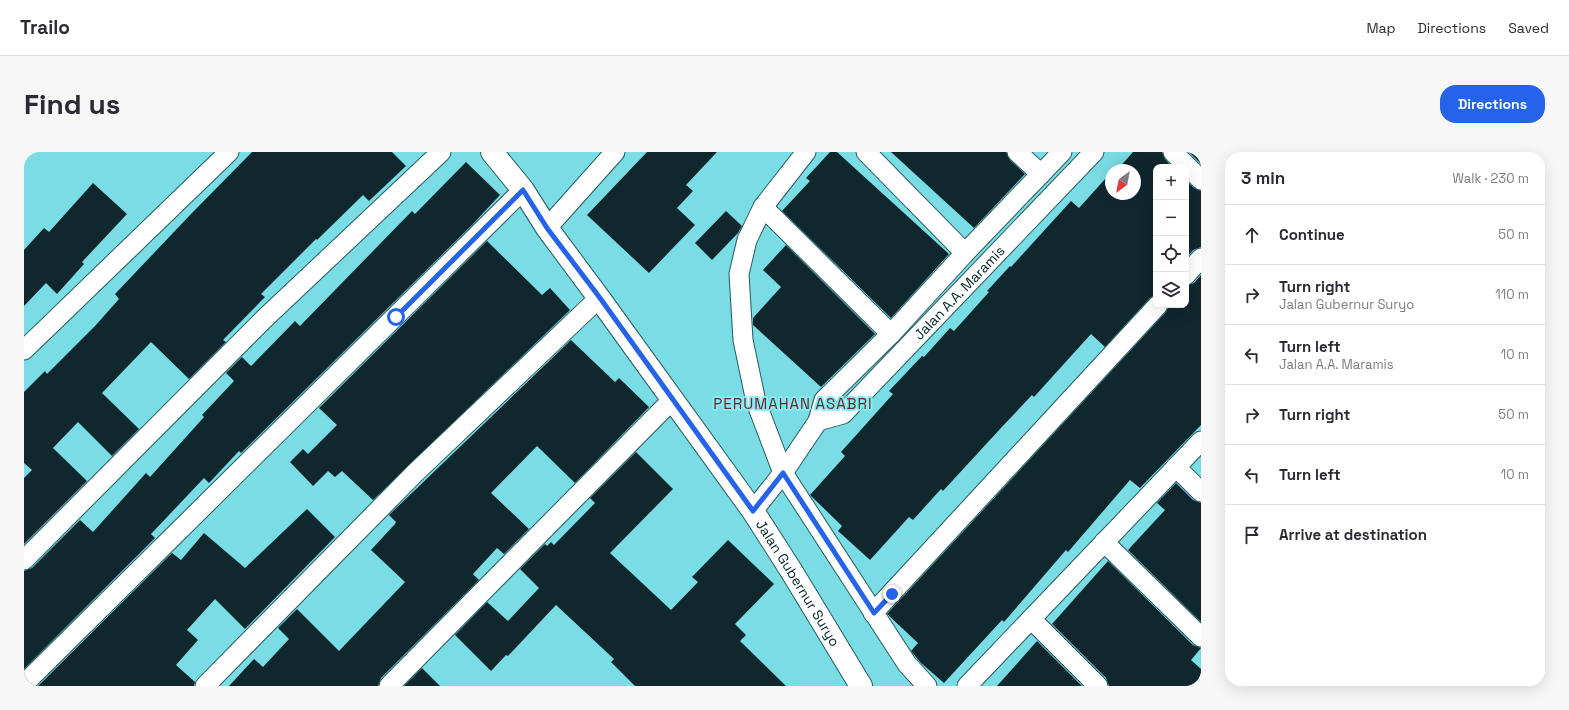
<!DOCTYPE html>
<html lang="en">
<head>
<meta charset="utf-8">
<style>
  :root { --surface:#fff; --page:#f7f7f7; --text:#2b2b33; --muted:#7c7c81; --line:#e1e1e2; --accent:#2563eb }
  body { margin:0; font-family:"Space Grotesk",sans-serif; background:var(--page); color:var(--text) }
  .controls { position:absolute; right:12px; top:12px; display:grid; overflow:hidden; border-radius:8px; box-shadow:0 4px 16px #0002 }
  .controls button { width:36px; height:36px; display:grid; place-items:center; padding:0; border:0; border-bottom:1px solid var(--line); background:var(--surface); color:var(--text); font:20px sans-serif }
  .compass { position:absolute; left:1081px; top:12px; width:36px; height:36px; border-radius:50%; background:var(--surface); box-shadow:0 4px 16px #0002; rotate:212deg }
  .stop { position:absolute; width:12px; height:12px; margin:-9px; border:3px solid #2563eb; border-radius:50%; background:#fff }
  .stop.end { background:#2563eb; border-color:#fff; box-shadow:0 1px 4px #0008 }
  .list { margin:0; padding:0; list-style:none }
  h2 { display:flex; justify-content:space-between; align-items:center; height:52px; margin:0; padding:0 16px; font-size:17px }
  h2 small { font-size:13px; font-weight:400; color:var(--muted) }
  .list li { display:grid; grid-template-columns:26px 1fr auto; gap:12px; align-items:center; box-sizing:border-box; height:60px; padding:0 16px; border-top:1px solid var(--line) }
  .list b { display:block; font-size:15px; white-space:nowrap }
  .list p { margin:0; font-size:13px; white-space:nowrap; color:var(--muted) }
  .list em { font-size:13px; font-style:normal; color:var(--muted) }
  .icon { flex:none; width:22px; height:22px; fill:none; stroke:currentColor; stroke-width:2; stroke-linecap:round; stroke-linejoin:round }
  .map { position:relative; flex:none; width:1177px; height:534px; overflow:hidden; border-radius:16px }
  header { display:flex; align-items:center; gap:24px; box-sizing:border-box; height:56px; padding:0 20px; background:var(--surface); border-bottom:1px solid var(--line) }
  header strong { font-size:19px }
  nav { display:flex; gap:22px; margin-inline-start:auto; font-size:14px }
  .intro { display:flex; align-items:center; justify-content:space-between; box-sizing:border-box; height:96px; padding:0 24px }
  h1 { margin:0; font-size:28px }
  .button { padding:10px 18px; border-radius:16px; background:var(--accent); color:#fff; font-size:14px; font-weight:700 }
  main { display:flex; gap:24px; padding:0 24px }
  aside { flex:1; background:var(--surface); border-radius:16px; box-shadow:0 4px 16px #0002 }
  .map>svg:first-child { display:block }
  .building { fill:#10272e }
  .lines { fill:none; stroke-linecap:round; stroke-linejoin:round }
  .street-casing { stroke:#245a5e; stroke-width:21 }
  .secondary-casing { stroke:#245a5e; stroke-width:24 }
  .street { stroke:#fff; stroke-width:19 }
  .secondary { stroke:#fff; stroke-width:22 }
  .route { stroke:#2563eb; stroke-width:5 }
  .labels { text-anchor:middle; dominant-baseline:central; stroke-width:4; stroke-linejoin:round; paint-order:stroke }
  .street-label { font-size:14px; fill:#002123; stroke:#87ebf2 }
  .neighbourhood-label { font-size:15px; letter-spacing:1px; fill:#692426; stroke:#87ebf2 }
</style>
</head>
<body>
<header>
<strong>Trailo</strong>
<nav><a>Map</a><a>Directions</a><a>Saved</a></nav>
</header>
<div class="intro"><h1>Find us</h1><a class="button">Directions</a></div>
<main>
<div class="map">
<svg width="1177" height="534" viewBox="0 0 1177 534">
  <rect width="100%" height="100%" fill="#7adde5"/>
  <!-- building -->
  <g class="building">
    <polygon points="228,0 368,0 382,14 345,49 339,43 293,88 292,87 237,142 241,145 199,188 202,190 165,227 127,190 78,241 115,277 88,304 54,270 29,296 63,329 0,392 0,326 8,318 0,311 0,240 21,219 23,222 71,174 95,147 91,142 167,62"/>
    <polygon points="623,0 693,0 662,33 669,39 653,56 671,73 625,121 563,63"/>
    <polygon points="806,0 813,0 925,102 867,166 758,59 786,29 782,26"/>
    <polygon points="867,0 982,0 986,8 1001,22 950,76"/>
    <polygon points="1109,0 1138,0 1141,7 1148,15 1132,15 1132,142 1126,146 1081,195 1067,182 1010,245 1008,243 976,277 919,339 917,337 889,368 885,365 846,408 814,379 818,374 786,343 821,304 817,300 869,242 865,239 898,204 900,205 926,176 930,179 965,140 963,139 986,114 987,115 1047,49 1055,56 1082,26 1084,28 1087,25 1087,42 1111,42 1111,18 1093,18"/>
    <polygon points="1165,0 1177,0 1177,12"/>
    <polygon points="442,10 476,43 448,73 217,301 215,299 185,331 180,326 127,382 131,386 0,517 0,419 8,416 56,368 69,380 122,321 126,325 180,265 178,263 210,229 202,221 218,205 227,214 271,169 276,174 388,59 391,62"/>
    <polygon points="1162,29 1170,36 1177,39 1177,95 1169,98 1162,106"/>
    <polygon points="69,31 103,62 58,110 60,112 33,142 22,131 0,154 0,98 20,76 25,80"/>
    <polygon points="702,59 718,74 714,81 688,108 671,91"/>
    <polygon points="463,89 518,143 526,136 546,158 349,348 318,319 311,325 304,319 289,334 266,310 279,297 284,302 313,273 295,256"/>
    <polygon points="762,93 851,182 797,235 729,173 729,166 757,135 739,118"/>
    <polygon points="1177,123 1177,273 1116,336 1106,328 1044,400 1042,398 980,470 978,468 920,531 897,511 887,499 894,491 863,462 1142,160 1145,153 1162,153 1162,134 1170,131"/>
    <polygon points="547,188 591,230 595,226 625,255 551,331 513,294 467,341 505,377 480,402 473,396 449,422 455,428 357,526 354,534 205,534 230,507 239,515 265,487 254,476 273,457 315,499 381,430 347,398 371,372 372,370 365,363"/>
    <polygon points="612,300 649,337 586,401 647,458 674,430 668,425 704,388 750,432 711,472 722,483 716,489 762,534 611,534 587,510 590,507 532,453 484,504 482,503 467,519 431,483 463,450 484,469 515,436 496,417 521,392 523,394 527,390 530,393 571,351 566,346"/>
    <polygon points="1152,331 1169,348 1177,351 1177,470 1104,398 1141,358 1133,351"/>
    <polygon points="283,357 311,385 221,477 191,447 163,478 174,488 152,513 171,530 170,534 14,534 148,401 157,408 180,381 221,416"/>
    <polygon points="1084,409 1169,493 1177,496 1167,508 1177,517 1177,534 1085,534 1082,526 1028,472"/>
    <polygon points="1013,489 1058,534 973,534"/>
    <polygon points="398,516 416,534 380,534"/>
  </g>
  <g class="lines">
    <defs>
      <g id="street">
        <polyline points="782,0 739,55 723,88 715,122 719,188 732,250 759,321 883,512 903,534"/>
        <polyline points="842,0 941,101"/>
        <polyline points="993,0 1017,22"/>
        <polyline points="1149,0 1177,28"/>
        <polyline points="739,55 867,182"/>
        <polyline points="523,76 591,0"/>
        <polyline points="1162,123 1177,106"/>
        <polyline points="0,198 205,0"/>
        <path id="s1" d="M794 269 819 262 1070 0"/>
        <polyline points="1152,315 1177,340"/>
        <polyline points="729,359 759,321 794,269 800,248 867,182 941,101 1038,0"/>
        <polyline points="1080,390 1177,485"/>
        <polyline points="0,408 240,167 417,0"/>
        <polyline points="849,461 1134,153"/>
        <polyline points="1007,467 1074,534"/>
        <polyline points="0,532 499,38"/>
        <polyline points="181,534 391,321 575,146"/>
        <polyline points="365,534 648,248"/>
        <polyline points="943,534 1177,289"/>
      </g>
      <g id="secondary">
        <path id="s2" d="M468 0 499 38 523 76 575 146 729 359 768 420 837 534"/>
      </g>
    </defs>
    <!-- street casing -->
    <use href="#street" class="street-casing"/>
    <!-- secondary casing -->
    <use href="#secondary" class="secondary-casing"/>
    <!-- street -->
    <use href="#street" class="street"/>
    <!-- secondary -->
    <use href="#secondary" class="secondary"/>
  </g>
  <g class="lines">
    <!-- route -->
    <polyline class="route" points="372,165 499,38 523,76 576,146 729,359 759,321 850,461 868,442"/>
  </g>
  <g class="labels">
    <!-- street labels -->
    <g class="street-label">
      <text stroke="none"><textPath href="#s1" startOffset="194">Jalan A.A. Maramis</textPath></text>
      <text stroke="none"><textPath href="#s2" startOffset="529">Jalan Gubernur Suryo</textPath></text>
    </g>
    <!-- neighbourhood labels -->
    <g class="neighbourhood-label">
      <text x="769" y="251">PERUMAHAN ASABRI</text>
    </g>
  </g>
</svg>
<div class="controls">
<button>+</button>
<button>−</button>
<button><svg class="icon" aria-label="locate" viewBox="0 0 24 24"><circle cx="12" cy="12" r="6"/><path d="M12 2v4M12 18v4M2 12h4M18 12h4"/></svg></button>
<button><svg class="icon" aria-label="layers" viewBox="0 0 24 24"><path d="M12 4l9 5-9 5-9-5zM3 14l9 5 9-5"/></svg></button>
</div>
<svg class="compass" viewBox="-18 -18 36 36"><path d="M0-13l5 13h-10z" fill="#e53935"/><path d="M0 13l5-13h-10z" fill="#7c7c81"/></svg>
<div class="stop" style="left:372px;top:165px"></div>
<div class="stop end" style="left:868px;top:442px"></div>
</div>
<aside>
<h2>3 min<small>Walk · 230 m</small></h2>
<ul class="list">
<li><svg class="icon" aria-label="ahead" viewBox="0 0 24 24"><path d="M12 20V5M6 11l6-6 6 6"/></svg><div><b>Continue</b></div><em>50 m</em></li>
<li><svg class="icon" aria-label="right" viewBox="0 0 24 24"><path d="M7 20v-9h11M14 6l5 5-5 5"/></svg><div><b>Turn right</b><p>Jalan Gubernur Suryo</p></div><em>110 m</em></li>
<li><svg class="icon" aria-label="left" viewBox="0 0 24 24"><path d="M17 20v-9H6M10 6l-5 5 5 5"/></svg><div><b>Turn left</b><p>Jalan A.A. Maramis</p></div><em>10 m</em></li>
<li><svg class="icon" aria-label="right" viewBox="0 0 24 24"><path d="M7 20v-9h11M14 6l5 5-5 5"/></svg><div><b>Turn right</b></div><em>50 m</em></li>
<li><svg class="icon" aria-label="left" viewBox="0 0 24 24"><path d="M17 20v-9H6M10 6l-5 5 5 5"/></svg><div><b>Turn left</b></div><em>10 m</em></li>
<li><svg class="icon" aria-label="arrive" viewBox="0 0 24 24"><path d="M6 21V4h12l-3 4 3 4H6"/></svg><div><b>Arrive at destination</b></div></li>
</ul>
</aside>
</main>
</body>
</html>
